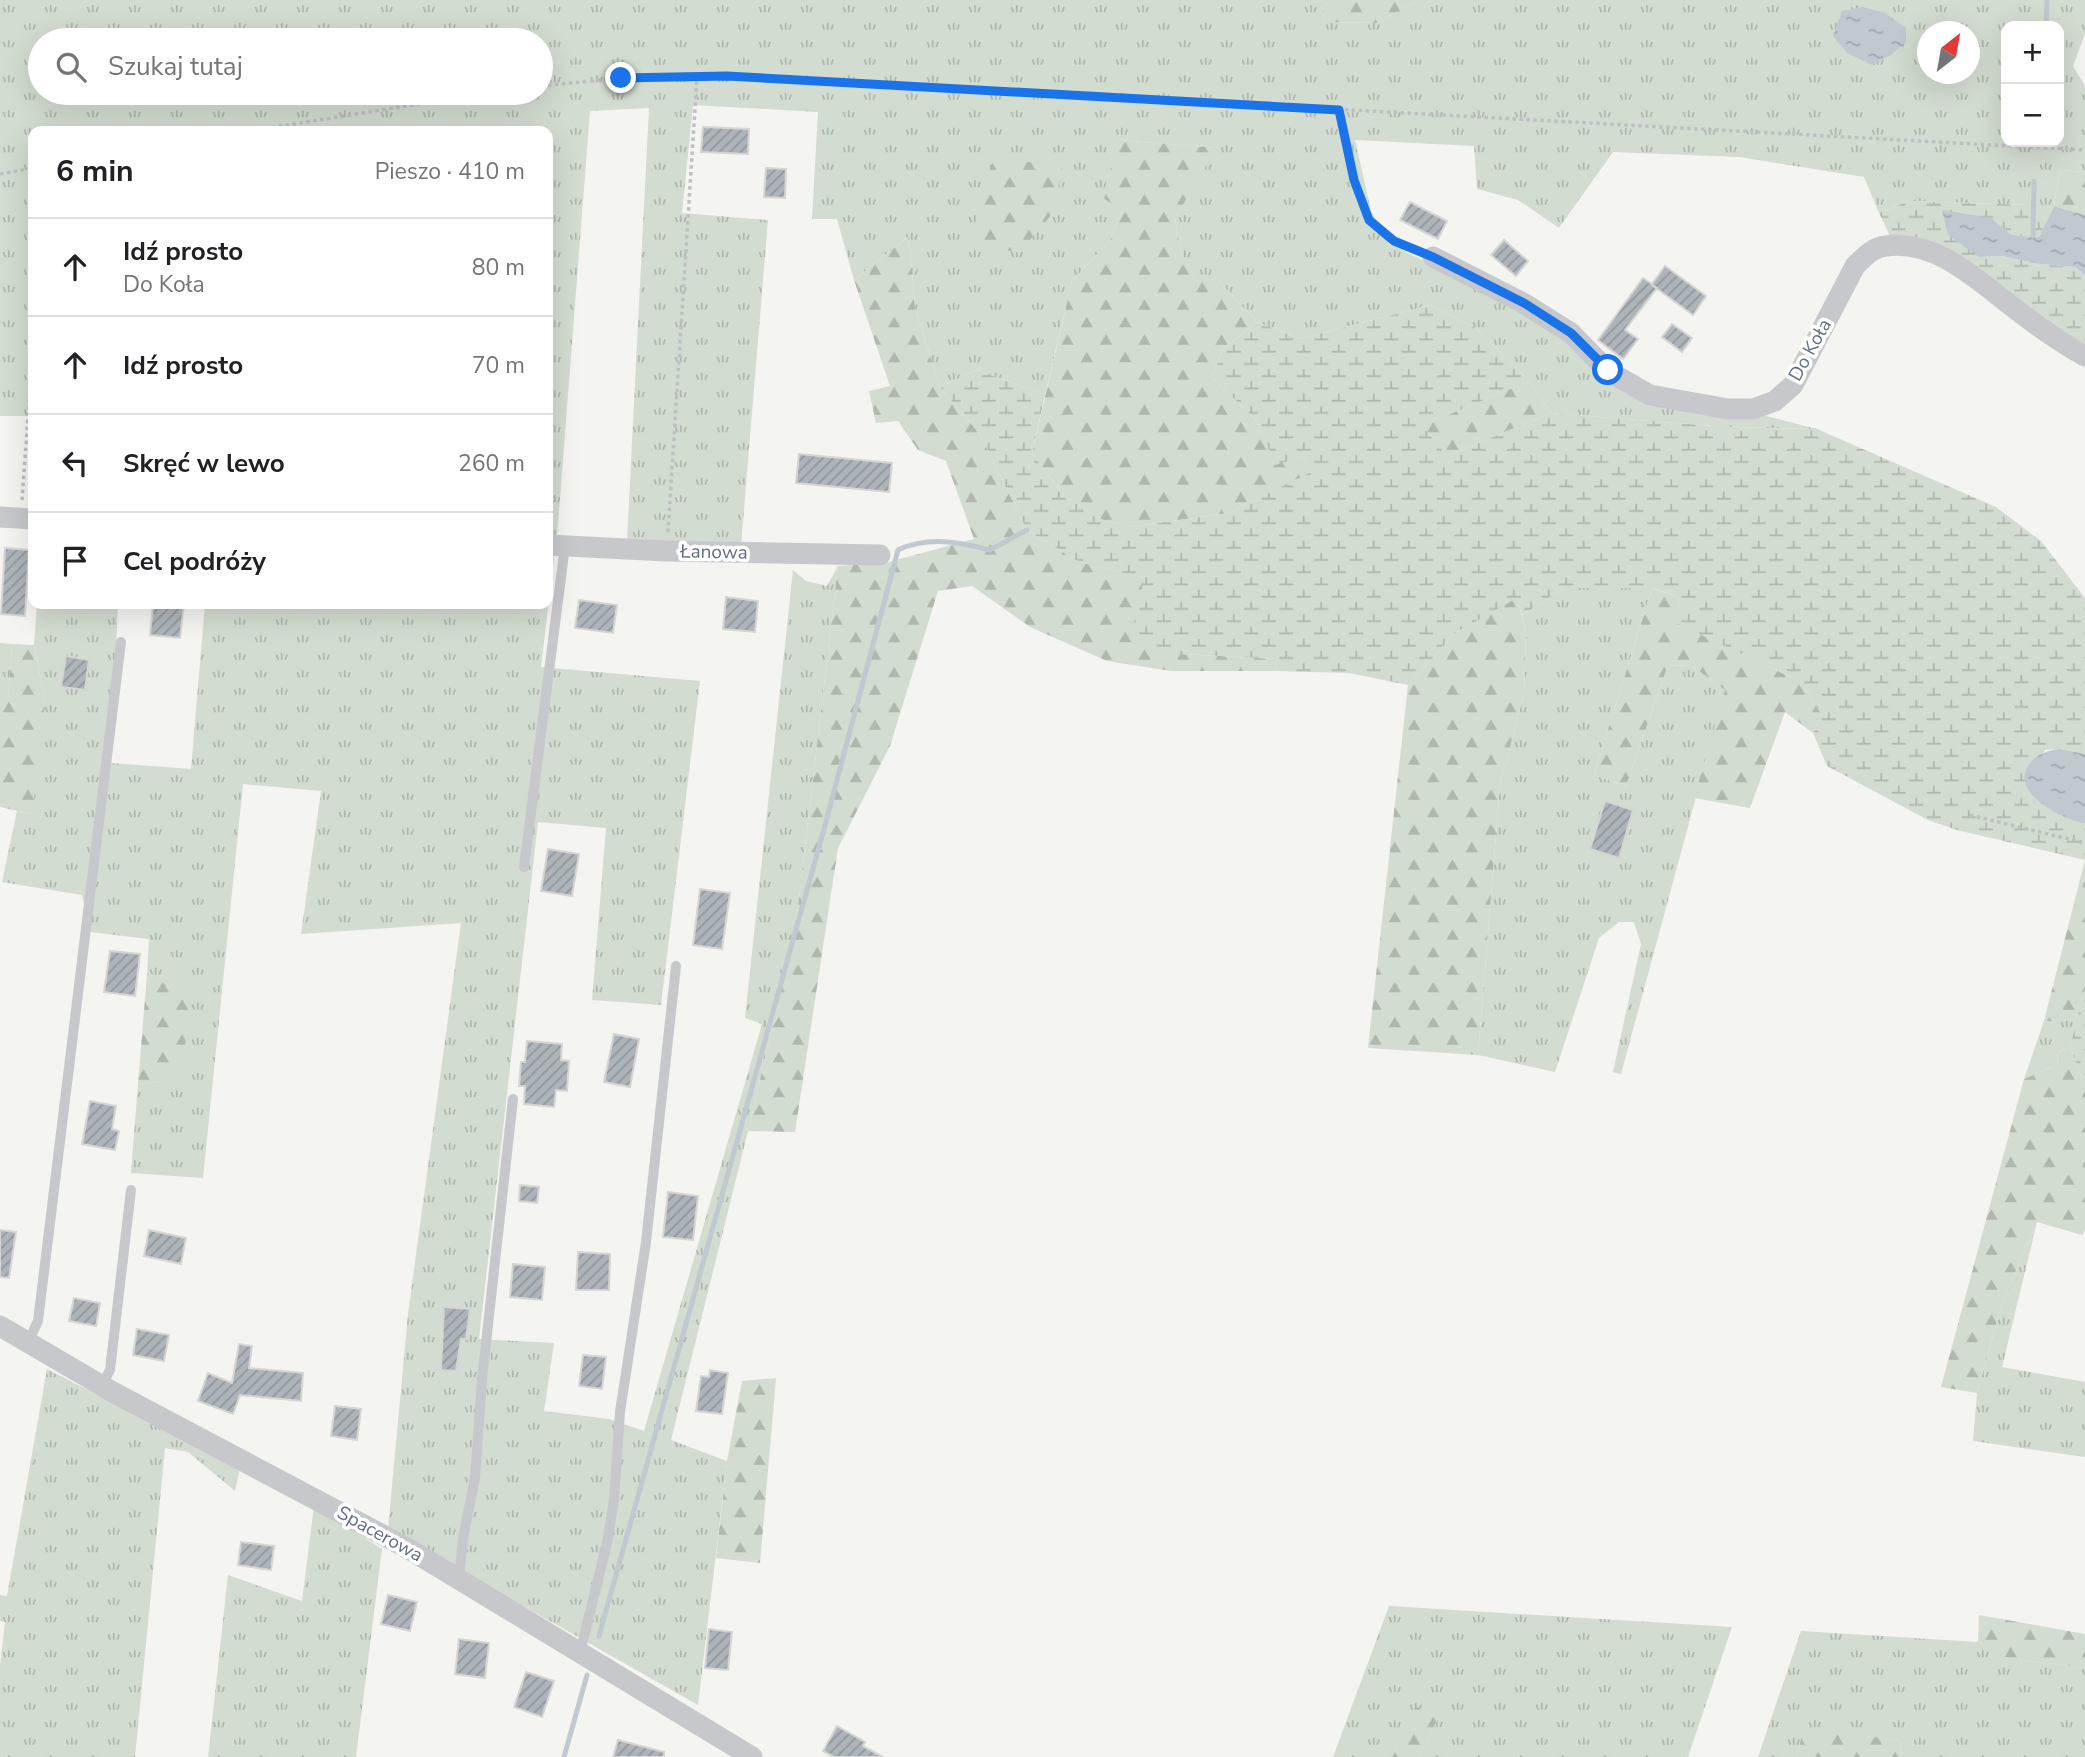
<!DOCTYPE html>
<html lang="pl">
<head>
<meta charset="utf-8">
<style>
  :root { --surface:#fff; --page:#f6f6f6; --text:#202124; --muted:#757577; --line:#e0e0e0 }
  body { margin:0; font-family:"Nunito Sans",sans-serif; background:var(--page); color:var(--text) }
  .controls { position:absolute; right:21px; top:21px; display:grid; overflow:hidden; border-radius:14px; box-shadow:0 7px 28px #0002 }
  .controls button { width:63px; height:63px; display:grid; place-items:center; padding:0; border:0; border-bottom:2px solid var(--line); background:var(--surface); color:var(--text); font:35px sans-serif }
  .compass { position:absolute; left:1917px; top:21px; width:63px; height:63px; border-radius:50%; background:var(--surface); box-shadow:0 7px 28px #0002; rotate:31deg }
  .stop { position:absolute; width:21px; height:21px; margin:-16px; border:5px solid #1a73e8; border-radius:50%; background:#fff }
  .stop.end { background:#1a73e8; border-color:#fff; box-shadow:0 2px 7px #0008 }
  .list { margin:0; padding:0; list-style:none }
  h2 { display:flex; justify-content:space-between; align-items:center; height:91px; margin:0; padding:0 28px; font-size:30px }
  h2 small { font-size:23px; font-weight:400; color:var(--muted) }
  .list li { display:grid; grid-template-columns:46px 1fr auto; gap:21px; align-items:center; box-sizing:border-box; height:98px; padding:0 28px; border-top:2px solid var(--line) }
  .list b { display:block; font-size:26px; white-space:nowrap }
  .list p { margin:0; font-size:23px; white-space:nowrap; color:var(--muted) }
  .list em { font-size:23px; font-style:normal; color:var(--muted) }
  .icon { flex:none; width:38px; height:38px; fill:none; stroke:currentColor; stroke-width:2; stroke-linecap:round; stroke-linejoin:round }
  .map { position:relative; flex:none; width:2085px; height:1757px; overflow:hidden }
  .search { position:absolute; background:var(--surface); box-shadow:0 7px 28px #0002; left:28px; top:28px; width:525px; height:77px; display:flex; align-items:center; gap:18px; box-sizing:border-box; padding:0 24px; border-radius:38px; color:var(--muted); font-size:26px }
  .panel { position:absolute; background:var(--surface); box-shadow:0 7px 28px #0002; left:28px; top:126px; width:525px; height:483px; border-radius:14px }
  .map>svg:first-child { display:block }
  .grass { fill:url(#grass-tufts); fill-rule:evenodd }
  .forest { fill:url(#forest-firs) }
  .wetland { fill:url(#wetland-marsh) }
  .water { fill:url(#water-ripples) }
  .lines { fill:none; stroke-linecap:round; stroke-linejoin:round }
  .stream { stroke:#c1c9d0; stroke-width:5 }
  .building { fill:url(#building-hatch); stroke:#d5d5d3; stroke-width:2 }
  .path { stroke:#bfc0c2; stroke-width:3.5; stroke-dasharray:3.5 3.5; stroke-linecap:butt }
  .service { stroke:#c6c8cc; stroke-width:10 }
  .minor { stroke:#c6c8cc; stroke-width:21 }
  .route { stroke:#1a73e8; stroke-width:9 }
  .labels { text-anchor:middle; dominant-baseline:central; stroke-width:7; stroke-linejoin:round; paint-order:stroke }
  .street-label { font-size:19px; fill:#616f83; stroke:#fff }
</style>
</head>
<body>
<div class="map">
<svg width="2085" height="1757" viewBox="0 0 2085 1757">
  <defs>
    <pattern id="grass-tufts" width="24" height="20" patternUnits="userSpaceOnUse" patternTransform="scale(1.75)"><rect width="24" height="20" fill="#d3dcd0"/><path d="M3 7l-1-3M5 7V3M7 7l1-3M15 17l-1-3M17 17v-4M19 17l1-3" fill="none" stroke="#afb7ae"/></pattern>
    <pattern id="forest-firs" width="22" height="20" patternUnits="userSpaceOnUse" patternTransform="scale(1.75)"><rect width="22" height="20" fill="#d3dcd0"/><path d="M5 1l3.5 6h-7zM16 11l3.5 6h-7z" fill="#afb7ae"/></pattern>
    <pattern id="wetland-marsh" width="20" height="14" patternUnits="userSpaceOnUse" patternTransform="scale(1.75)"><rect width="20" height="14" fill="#d3dcd0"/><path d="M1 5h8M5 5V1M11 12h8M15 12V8" fill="none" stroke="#afb7ae"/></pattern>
    <pattern id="water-ripples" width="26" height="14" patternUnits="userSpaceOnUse" patternTransform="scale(1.75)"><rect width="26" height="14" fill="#c1c9d0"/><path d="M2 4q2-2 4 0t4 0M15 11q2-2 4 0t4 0" fill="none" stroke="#a0a7ae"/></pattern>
    <pattern id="building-hatch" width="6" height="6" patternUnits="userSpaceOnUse" patternTransform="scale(1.75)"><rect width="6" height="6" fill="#aeb5ba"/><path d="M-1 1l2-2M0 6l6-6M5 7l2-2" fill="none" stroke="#91979d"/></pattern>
  </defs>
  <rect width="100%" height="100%" fill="#f4f4f0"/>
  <!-- grass -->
  <g class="grass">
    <path d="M0 0H1331L1322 7 1325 22 1377 23 1418 0H2085V34L2073 66 2085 86V172L2060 170 2054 206 1909 201 1879 213 1864 177 1739 157 1613 152 1559 228 1518 200 1477 189 1474 146 1355 140 1371 211 1389 244 1512 303 1564 338 1600 373 1817 429 1726 427 1551 413 1529 381 1475 328 1430 305 1300 339 1257 322 1214 276H1194L1181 253 1175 218 1216 148 1119 140 1122 211 1109 242 1072 281 1045 395 977 370 940 387 915 308 909 236 854 280 837 219H812L818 112 693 105 682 213 768 220 741 545 627 541 649 108 590 111 557 537H548V131H33V416H0ZM2006 26H2059V142H2006ZM1927 32H1969V74H1927ZM40 40H541V93H40Z"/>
    <polygon points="548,557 554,558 541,667 700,681 661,1005 592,1000 606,828 538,822 479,1339 554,1343 544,1411 609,1419 644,1431 762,1024 745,1018 793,570 806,581 827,586 838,566 796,924 748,1131 671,1440 727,1461 698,1705 388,1529 408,1314 461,923 301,934 321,791 243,784 203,1178 131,1173 138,1084 164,1081 195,981 147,974 149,939 90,932 82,895 2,882 17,811 31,814 45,700 34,645 37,604 118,604 111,763 191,769 205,604 548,604"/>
    <polygon points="1564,588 1652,588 1594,775 1626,786 1668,665 1692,666 1725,690 1621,1074 1613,1072 1641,944 1634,922 1619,922 1599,938 1555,1072 1478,1055 1500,785 1524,694 1526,632 1522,615"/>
    <polygon points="0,643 12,644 8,702 0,701"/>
    <polygon points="2044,1021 2078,1021 2070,1047 2058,1052 2057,1065 2024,1079"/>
    <polygon points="2037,1222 2002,1367 2085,1382 2085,1457 1973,1441 1977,1393 2002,1303"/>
    <polygon points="47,1369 240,1468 235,1491 188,1452 165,1448 135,1757 0,1757 0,1666 5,1622 0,1621 0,1595 7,1596"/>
    <polygon points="314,1506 382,1549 356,1757 208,1757 228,1575 302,1601"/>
    <polygon points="1389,1606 1732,1627 1688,1757 1419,1757 1438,1718 1417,1708 1392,1757 1333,1757"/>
    <polygon points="1801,1631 1978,1642 2003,1657 2085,1668 2085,1757 1902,1757 1900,1740 1803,1730 1797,1757 1758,1757"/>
  </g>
  <!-- forest -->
  <g class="forest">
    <polygon points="1331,0 1418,0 1377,23 1325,22 1322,7"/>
    <polygon points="1119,140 1217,148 1175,218 1181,253 1194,276 1214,276 1257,322 1223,349 1212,377 1257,421 1275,464 1304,456 1310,473 1229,513 1137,526 1106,522 1063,495 1032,453 1072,281 1109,242 1122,211 1102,197"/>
    <polygon points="995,158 1063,166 1052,214 1019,253 977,243 978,194"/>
    <polygon points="2060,170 2085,172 2085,215 2054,206"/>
    <polygon points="909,236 915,308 940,387 980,434 1027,530 1079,562 1145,578 1131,637 1181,654 1275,659 1276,671 1171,671 1107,661 1030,627 972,586 938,591 890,746 838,848 795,1132 748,1131 796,924 838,566 885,563 974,539 946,461 918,450 898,421 876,423 869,391 890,386 854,280"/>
    <polygon points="1529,381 1551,413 1447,456 1421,426"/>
    <polygon points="1652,588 1680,598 1677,623 1801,682 1822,715 1813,733 1785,712 1750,808 1694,798 1725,690 1692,666 1668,665 1626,786 1594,775"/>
    <polygon points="1517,597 1526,632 1524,694 1500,785 1478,1055 1368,1048 1408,685 1455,633"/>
    <polygon points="12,644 34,645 45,700 40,764 31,814 0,807 0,701 8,701"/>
    <polygon points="2085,860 2085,990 2078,1021 2044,1021"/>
    <polygon points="147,974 195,980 182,1064 164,1081 138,1084"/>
    <polygon points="2070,1047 2085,1086 2085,1230 2082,1235 2037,1222 2002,1303 1977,1393 1941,1387 2024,1079 2057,1065 2058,1052"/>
    <polygon points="776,1378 760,1563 716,1558 727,1461 742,1381"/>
    <polygon points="1979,1615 2085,1634 2085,1668 2002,1657 1978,1642"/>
    <polygon points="1417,1707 1438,1718 1419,1757 1392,1757"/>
    <polygon points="1803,1729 1900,1740 1902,1757 1797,1757"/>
  </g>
  <!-- wetland -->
  <g class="wetland">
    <polygon points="1909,201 2054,206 2039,237 2012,235 1991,218 1979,257 2002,256 2040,264 2075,267 2085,275 2085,349 1890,236 1879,213"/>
    <path d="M1430 305 1475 328 1529 381 1422 426 1447 456 1551 413 1726 427 1817 429 1996 507 2041 541 2085 598V754L2060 749 2045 750 2026 784C2038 807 2061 817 2085 824V860L1957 830 1928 820 1827 766 1813 733 1822 715 1801 682 1676 623 1680 598 1653 588H1564L1522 615 1517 598 1455 633 1408 685 1349 673 1276 671 1275 659 1181 654 1130 638 1144 578 1079 562 1027 530 980 434 940 387 977 370 1045 395 1032 453 1063 495 1106 522 1137 526 1229 513 1309 473 1304 456 1275 465 1257 421 1212 377 1223 349 1257 322 1300 339Z"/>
    <polygon points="2085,990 2085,1086 2070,1047"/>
  </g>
  <!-- water -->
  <g class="water">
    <polygon points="1863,7 1885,13 1906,28 1906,42 1891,55 1872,65 1847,53 1833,36 1842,11"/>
    <polygon points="2054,206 2085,215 2085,275 2075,267 2040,264 2002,256 1979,257 1948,235 1942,210 1991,218 2012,235 2039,237"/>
    <path d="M2060 749 2085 754V824C2067 819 2048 811 2035 798 2011 775 2032 751 2060 749Z"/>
  </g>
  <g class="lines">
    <!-- stream -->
    <g class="stream">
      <polyline points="2046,26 2047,0"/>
      <polyline points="2033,236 2034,181"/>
      <path d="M599 1636 824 829 898 550C928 536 959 542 990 550L1027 530"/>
      <polyline points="564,1757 587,1675"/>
    </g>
  </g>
  <!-- building -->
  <g class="building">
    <polygon points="703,127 749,129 748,154 701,152"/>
    <polygon points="766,168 786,169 785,198 764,197"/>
    <polygon points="1410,202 1447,221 1438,239 1400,220"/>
    <polygon points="1504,240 1528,261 1516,276 1491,255"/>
    <polygon points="1665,266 1706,296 1693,315 1652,285 1657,288 1625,330 1638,339 1623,359 1598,340 1643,278 1652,284"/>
    <polygon points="1672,324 1692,338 1682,352 1662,337"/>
    <polygon points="799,454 892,463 889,492 796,483"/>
    <polygon points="5,548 29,550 25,616 1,614"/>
    <polygon points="726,597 758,601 755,632 723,629"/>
    <polygon points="579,600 617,605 613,633 575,628"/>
    <polygon points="153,604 184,604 180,638 150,635"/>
    <polygon points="66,656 89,660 85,690 61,687"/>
    <polygon points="1605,801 1633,810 1619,858 1590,849"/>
    <polygon points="548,849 579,854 572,896 541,891"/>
    <polygon points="700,889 730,893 722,949 693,945"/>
    <polygon points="110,951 140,954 135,996 104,992"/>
    <polygon points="614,1034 639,1039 630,1087 604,1082"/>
    <polygon points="527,1041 562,1044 561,1060 569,1061 567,1091 556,1090 554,1107 524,1104 525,1086 519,1086 521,1062 525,1062"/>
    <polygon points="90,1101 116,1106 112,1129 119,1131 115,1150 82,1144"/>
    <polygon points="520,1185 539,1187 537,1203 519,1201"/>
    <polygon points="668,1192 698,1196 693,1240 663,1237"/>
    <polygon points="0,1230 16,1232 9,1278 0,1277"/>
    <polygon points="149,1230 186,1238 181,1264 144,1256"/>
    <polygon points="578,1252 610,1254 609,1290 576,1290"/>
    <polygon points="513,1264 545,1267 542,1300 510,1297"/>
    <polygon points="74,1298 100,1303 96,1326 69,1321"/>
    <polygon points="444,1307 470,1309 466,1339 461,1339 456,1371 441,1370"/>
    <polygon points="137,1329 169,1335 164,1361 133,1355"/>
    <polygon points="239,1344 252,1346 249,1368 303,1373 301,1401 240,1395 233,1414 198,1401 208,1373 232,1383"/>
    <polygon points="583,1355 606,1357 602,1389 579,1386"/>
    <polygon points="710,1370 728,1373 722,1414 696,1411 701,1376 709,1377"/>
    <polygon points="335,1406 361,1409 357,1440 331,1436"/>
    <polygon points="241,1542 274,1546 271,1570 238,1565"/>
    <polygon points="388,1595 417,1602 410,1631 381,1624"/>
    <polygon points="709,1629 732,1632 728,1670 705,1668"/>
    <polygon points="459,1639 489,1643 485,1678 455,1674"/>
    <polygon points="526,1672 554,1681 542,1717 514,1707"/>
    <polygon points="837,1726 865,1742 863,1746 883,1757 834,1757 823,1751"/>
    <polygon points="618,1740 664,1752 664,1757 613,1757"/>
  </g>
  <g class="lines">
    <!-- path -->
    <g class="path">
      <polyline points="541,86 621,78 727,76 2085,150"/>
      <polyline points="1339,110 1354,180 1369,220 1394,241 1415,249"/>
      <polyline points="251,131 486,93"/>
      <polyline points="0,174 33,168"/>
      <polyline points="22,500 33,348"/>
      <polyline points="668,532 697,77"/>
      <polyline points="1970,815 2085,843"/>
    </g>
    <!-- service -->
    <g class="service">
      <polyline points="524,867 565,546"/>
      <polyline points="28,1342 38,1321 121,642"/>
      <polyline points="102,1385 110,1370 131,1190"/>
      <polyline points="459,1579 463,1538 475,1478 482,1379 513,1099"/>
      <polyline points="580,1653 607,1543 614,1500 620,1412 646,1242 676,966"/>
    </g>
    <!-- minor -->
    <g class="minor">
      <path d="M1433 257 1523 303 1571 333 1608 371 1650 395 1728 409H1753L1775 401 1793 385 1855 266C1864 257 1873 247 1886 246 1938 239 1980 283 2018 311 2040 328 2061 343 2085 356"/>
      <polyline points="0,517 33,519"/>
      <polyline points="548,545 666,551 880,555"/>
      <polyline points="0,1326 111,1391 409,1549 752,1757"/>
    </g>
  </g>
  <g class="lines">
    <!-- route -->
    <polyline class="route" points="621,78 727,76 1339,110 1354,180 1369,220 1394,241 1433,257 1524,303 1571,333 1608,370"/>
  </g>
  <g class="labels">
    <!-- street labels -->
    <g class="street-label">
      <text transform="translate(1810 350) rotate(-61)">Do Koła</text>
      <text transform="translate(714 552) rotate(1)">Łanowa</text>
      <text transform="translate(380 1534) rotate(29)">Spacerowa</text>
    </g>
  </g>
</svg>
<div class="controls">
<button>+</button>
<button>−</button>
</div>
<svg class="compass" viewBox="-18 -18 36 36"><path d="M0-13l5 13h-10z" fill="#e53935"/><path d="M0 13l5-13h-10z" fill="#757577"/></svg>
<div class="stop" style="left:1608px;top:370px"></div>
<div class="stop end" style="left:621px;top:78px"></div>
<div class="search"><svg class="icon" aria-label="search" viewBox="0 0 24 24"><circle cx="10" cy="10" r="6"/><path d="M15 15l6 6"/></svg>Szukaj tutaj</div>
<section class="panel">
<h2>6 min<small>Pieszo · 410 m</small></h2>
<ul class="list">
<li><svg class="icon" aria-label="ahead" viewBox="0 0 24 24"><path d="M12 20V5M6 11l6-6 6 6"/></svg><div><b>Idź prosto</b><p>Do Koła</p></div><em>80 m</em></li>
<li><svg class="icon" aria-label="ahead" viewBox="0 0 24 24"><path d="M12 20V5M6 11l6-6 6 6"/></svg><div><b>Idź prosto</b></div><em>70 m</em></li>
<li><svg class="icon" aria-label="left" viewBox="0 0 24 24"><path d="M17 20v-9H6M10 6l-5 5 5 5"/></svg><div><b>Skręć w lewo</b></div><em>260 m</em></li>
<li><svg class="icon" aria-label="arrive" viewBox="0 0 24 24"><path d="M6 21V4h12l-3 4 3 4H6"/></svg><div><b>Cel podróży</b></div></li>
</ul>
</section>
</div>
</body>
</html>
